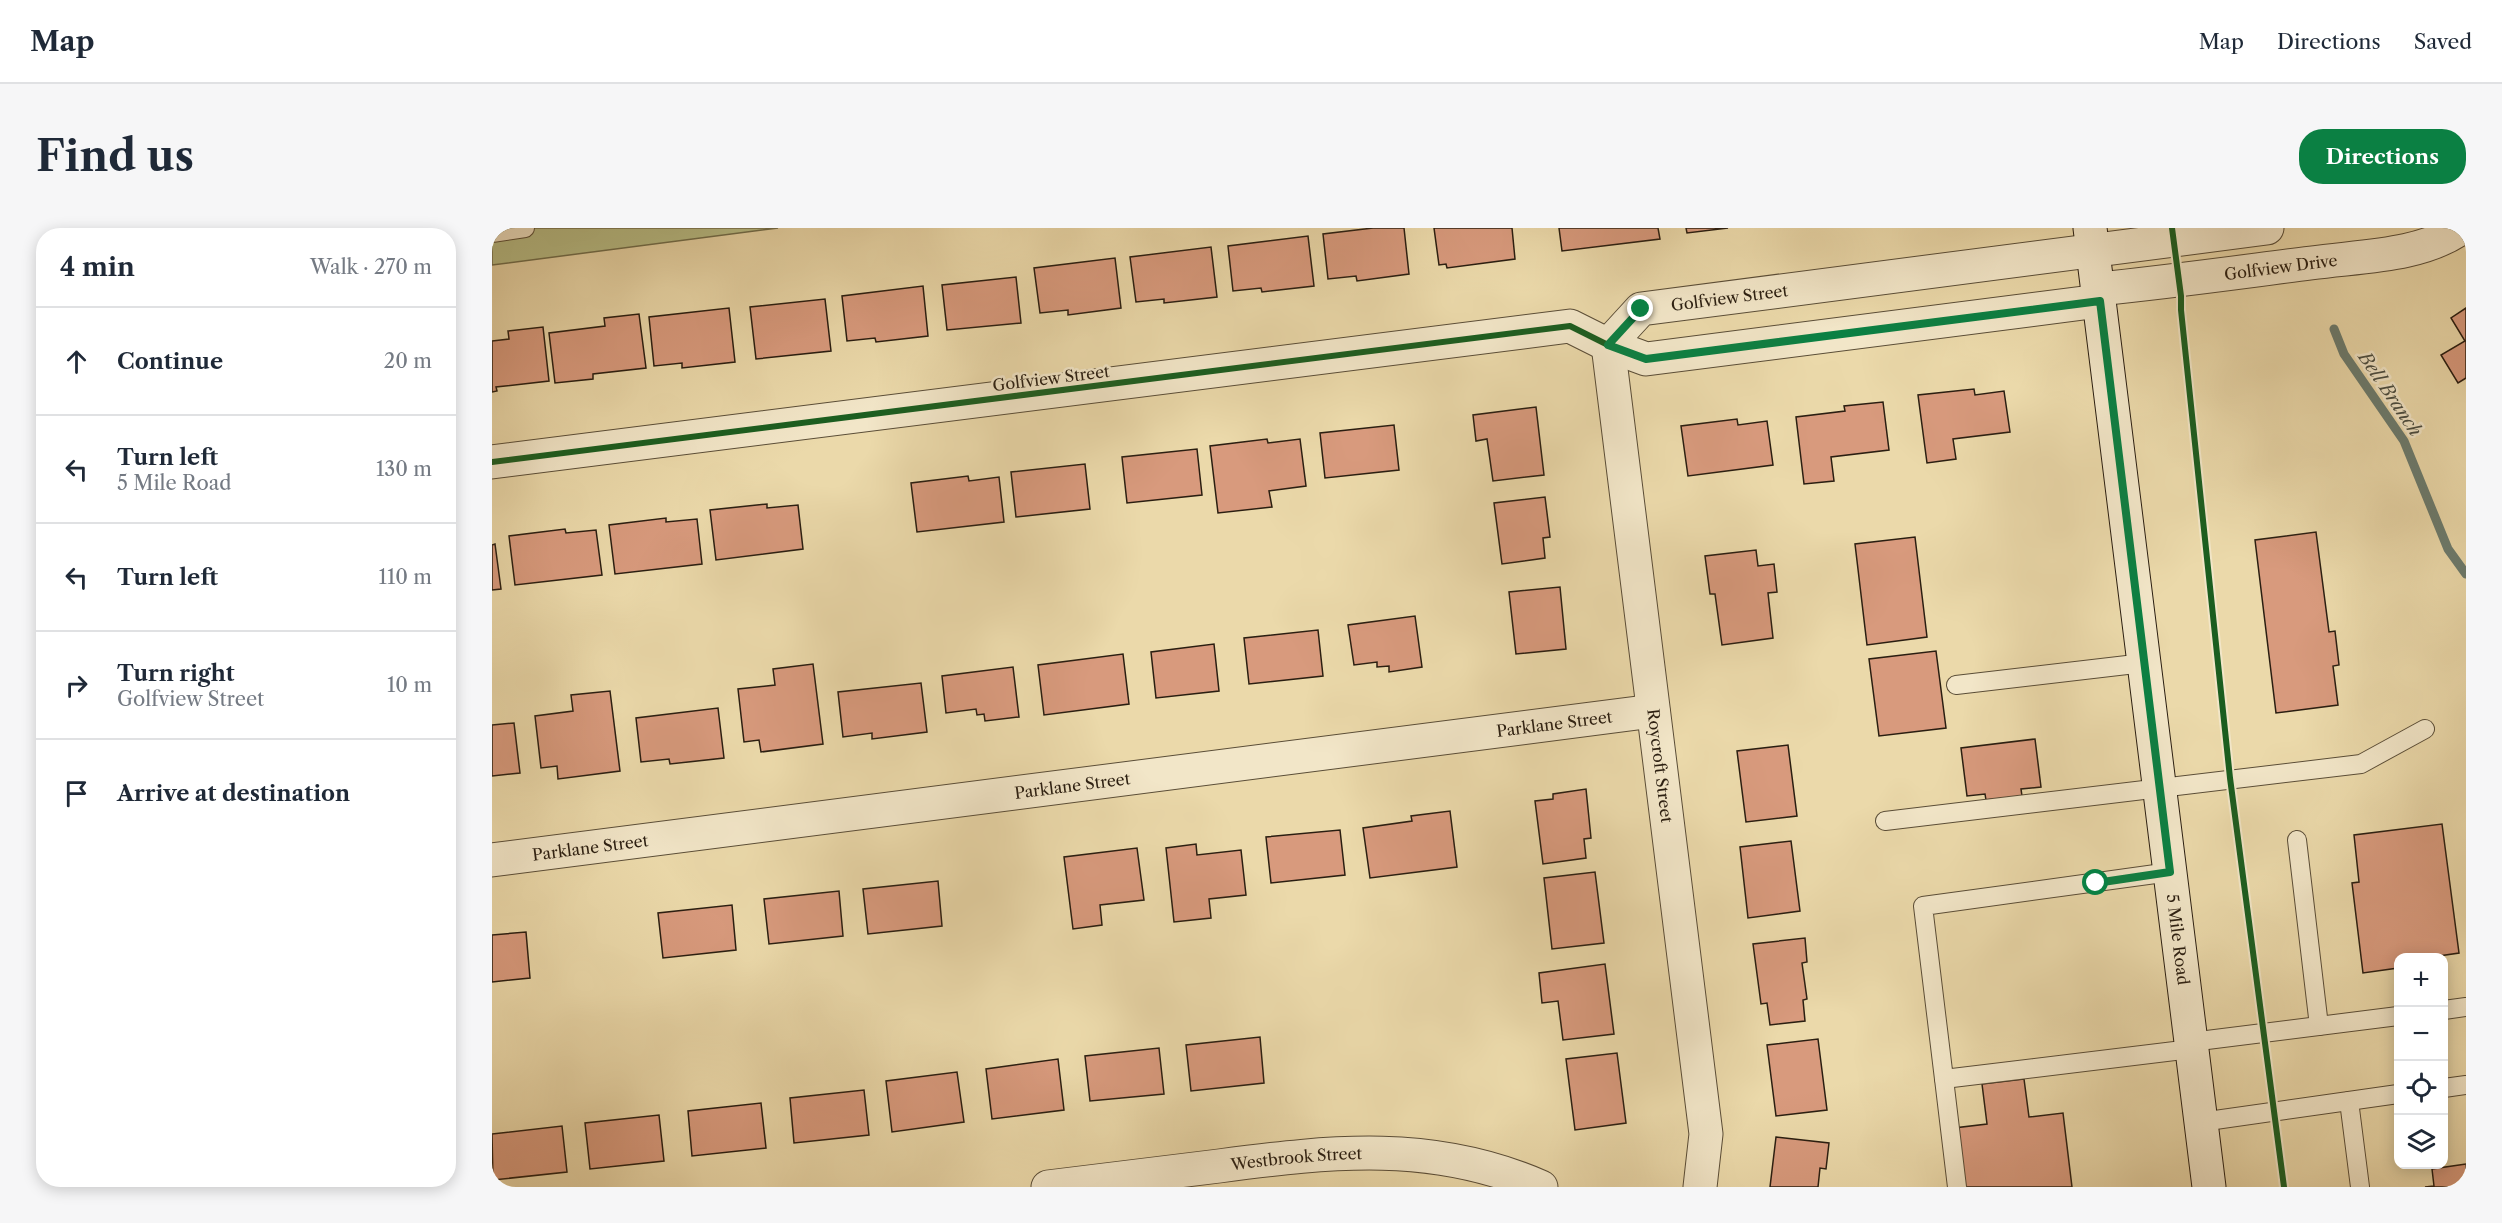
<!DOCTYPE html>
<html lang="en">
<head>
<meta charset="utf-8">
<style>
  :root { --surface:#fff; --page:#f6f6f7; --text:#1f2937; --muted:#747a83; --line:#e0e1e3; --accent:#0b8043 }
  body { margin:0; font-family:"Libre Caslon Text",serif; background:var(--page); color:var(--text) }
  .controls { position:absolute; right:18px; bottom:18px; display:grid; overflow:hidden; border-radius:12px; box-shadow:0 3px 15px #0003 }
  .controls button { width:54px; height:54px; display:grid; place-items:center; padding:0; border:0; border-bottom:2px solid var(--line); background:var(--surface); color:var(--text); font:30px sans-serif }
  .stop { position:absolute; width:18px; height:18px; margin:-14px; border:4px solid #0b8043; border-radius:50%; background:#fff }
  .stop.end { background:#0b8043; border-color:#fff; box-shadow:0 2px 6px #0008 }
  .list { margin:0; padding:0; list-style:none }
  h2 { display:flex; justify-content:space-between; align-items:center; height:78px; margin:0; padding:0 24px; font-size:26px }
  h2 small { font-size:20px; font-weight:400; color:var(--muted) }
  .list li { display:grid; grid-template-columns:39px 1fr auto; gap:18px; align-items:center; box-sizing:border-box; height:108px; padding:0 24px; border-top:2px solid var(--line) }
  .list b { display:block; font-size:22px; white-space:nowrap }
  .list p { margin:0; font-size:20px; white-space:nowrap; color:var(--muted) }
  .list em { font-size:20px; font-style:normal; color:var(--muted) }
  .icon { flex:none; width:33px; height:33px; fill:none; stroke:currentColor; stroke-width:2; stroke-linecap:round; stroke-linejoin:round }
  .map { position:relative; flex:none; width:1974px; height:959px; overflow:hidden; border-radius:24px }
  header { display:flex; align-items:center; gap:36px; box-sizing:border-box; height:84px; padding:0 30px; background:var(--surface); border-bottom:2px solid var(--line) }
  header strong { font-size:28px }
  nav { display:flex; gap:33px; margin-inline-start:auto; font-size:21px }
  .intro { display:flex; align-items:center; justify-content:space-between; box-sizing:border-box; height:144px; padding:0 36px }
  h1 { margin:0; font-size:42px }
  .button { padding:15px 27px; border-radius:24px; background:var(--accent); color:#fff; font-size:21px; font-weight:700 }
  main { display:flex; gap:36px; padding:0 36px }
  aside { flex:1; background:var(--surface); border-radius:24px; box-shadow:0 3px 15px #0003 }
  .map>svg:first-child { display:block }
  .green { fill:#b8bf88; stroke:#716e4c; stroke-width:1.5 }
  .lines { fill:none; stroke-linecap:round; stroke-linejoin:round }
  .stream { stroke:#6c7c6f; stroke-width:9 }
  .building { fill:#d89a7d; stroke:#2a1e11; stroke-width:1.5 }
  .lane-casing { stroke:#5a4d37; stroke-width:20 }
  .street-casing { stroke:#5a4d37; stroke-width:35 }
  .secondary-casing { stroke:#2a1e11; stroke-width:35 }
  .lane { stroke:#f2e6c8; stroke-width:18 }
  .street { stroke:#f2e6c8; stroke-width:33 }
  .secondary { stroke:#f2e6c8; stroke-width:33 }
  .cycleway-casing { stroke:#f2e6c8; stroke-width:10 }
  .cycleway { stroke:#1b5e20; stroke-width:6 }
  .route { stroke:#0b8043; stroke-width:8 }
  .labels { text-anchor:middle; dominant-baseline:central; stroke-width:5; stroke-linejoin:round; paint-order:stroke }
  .street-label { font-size:16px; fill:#2a1e11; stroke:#f2e6c8 }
  .water-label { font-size:18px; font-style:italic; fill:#4b4d40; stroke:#f2e6c8 }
</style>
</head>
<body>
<header>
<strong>Map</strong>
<nav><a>Map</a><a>Directions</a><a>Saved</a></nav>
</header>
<div class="intro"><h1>Find us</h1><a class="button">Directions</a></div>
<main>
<aside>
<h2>4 min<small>Walk · 270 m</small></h2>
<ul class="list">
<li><svg class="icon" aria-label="ahead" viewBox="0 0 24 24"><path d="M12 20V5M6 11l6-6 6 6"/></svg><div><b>Continue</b></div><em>20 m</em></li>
<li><svg class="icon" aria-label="left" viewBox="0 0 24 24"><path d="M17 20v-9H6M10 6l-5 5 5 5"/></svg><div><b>Turn left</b><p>5 Mile Road</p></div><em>130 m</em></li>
<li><svg class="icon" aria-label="left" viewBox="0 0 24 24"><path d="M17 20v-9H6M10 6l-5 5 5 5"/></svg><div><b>Turn left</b></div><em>110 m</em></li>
<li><svg class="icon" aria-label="right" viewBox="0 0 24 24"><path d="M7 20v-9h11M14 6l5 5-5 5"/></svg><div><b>Turn right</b><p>Golfview Street</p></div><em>10 m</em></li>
<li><svg class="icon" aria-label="arrive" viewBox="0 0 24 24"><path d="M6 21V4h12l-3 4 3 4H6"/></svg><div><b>Arrive at destination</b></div></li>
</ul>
</aside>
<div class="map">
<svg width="1974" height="959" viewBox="0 0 1974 959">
  <rect width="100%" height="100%" fill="#ebd9aa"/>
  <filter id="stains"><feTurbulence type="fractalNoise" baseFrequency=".00333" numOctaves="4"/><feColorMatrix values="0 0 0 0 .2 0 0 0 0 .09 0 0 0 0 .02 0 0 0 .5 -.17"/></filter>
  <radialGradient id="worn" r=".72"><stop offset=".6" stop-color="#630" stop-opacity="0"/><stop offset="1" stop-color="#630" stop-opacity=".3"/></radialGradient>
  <!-- green -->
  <polygon class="green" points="0,0 286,0 0,37"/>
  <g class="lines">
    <!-- stream -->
    <polyline class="stream" points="1842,101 1852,126 1912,213 1956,321 1974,346"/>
  </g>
  <!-- building -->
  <g class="building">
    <polygon points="881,0 912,0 917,46 865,53 864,48 836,51 831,6"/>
    <polygon points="942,0 1020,0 1023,31 955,40 954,36 947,37"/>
    <polygon points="1067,0 1166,0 1168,11 1070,23"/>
    <polygon points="1194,0 1236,0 1195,5"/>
    <polygon points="816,8 822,58 770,64 769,60 741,63 736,18"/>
    <polygon points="719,19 725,69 672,75 672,71 644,74 638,29"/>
    <polygon points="623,30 629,80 576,87 576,82 548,85 542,40"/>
    <polygon points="524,49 529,95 455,102 450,57"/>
    <polygon points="431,58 436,108 384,114 383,110 355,113 350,68"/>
    <polygon points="333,71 339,123 264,131 258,79"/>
    <polygon points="237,80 243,134 190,140 190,135 162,138 157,89"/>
    <polygon points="1974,80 1974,150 1966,155 1949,127 1973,113 1959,90"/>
    <polygon points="147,86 154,140 101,146 101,151 63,155 57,105 113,98 112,90"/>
    <polygon points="51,99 57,153 4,159 5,163 0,164 0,113 17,111 16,103"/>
    <polygon points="1482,161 1483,167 1512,163 1518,204 1461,211 1464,231 1435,235 1426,167"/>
    <polygon points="1391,174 1397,222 1339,229 1342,253 1312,256 1304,189 1353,183 1352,178"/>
    <polygon points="1044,179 1052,247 1001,253 995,211 984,213 981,187"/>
    <polygon points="1245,191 1246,197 1275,193 1281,237 1196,248 1189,198"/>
    <polygon points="902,197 907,242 833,250 828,205"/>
    <polygon points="775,211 776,215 808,211 814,258 777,263 780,279 726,285 718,218"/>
    <polygon points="705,221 710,267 635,275 630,229"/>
    <polygon points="593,236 598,281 524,289 519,244"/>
    <polygon points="476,248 477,253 507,249 512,294 425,304 419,255"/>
    <polygon points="1053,269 1058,309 1051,310 1053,330 1010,336 1002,275"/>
    <polygon points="275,276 275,280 306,277 311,321 224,332 218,282"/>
    <polygon points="174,290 174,294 205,291 210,336 123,346 117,297"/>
    <polygon points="73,301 74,305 104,302 110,347 23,357 17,308"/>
    <polygon points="1824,304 1837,404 1843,403 1847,437 1841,438 1846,477 1784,485 1763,312"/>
    <polygon points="1423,309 1435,409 1375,417 1363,316"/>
    <polygon points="3,316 9,361 0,362 0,317"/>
    <polygon points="1264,322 1266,338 1282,336 1285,364 1276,365 1281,410 1230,417 1223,366 1218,366 1213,328"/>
    <polygon points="1068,359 1074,421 1024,426 1017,364"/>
    <polygon points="923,388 930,439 897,444 897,438 885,439 885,434 862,437 856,397"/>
    <polygon points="826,402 831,448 757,456 752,410"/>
    <polygon points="722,416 727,463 664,470 659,424"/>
    <polygon points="1444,423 1454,500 1387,508 1377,431"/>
    <polygon points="631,426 637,476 552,487 546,437"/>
    <polygon points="321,436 331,516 269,524 267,512 252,514 246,461 283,457 281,441"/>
    <polygon points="521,439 527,489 493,493 492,486 485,487 484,481 454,485 450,448"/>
    <polygon points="429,455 435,504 380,511 380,505 351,509 346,464"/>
    <polygon points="118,463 128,543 66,551 65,538 49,540 43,488 81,483 79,467"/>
    <polygon points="226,480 232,530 178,536 177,531 149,534 144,490"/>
    <polygon points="22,495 28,545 0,548 0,497"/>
    <polygon points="1543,511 1549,559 1529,561 1530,568 1494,572 1493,566 1475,568 1469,520"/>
    <polygon points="1296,517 1305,588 1254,594 1245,523"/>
    <polygon points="1094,561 1099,610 1092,611 1094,630 1051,636 1043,573 1061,571 1061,566"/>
    <polygon points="958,583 965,639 878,650 871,600 920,593 919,588"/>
    <polygon points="1950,596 1967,725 1933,730 1906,730 1906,740 1871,745 1860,655 1867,654 1862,607"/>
    <polygon points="848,602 853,647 779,655 774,609"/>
    <polygon points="1299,613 1308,683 1256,690 1248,619"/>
    <polygon points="704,616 705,627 749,622 754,667 717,671 719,690 682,694 674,620"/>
    <polygon points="645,620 652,672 608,677 610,697 581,701 572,629"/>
    <polygon points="1103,644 1112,715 1060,721 1052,650"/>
    <polygon points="446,653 450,698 376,706 371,661"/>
    <polygon points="347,663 351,708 277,716 272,671"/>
    <polygon points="240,677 244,722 171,730 166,685"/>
    <polygon points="34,704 38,750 0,754 0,707"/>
    <polygon points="1313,710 1315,734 1310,735 1315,771 1311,772 1313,793 1278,797 1275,775 1269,776 1261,716"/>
    <polygon points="1113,736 1122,806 1071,812 1066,773 1050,775 1047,745"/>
    <polygon points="768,809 772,855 699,863 694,817"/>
    <polygon points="1326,811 1335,882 1284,888 1275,817"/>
    <polygon points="667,820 672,866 598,873 593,828"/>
    <polygon points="1125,825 1134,895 1083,902 1074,831"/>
    <polygon points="566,831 572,882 500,891 494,841"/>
    <polygon points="465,844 472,894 400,904 394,853"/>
    <polygon points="1532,851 1537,889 1571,885 1580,959 1469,959 1462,900 1495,896 1490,856"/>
    <polygon points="372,862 377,907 302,915 298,870"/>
    <polygon points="269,875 274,920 200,928 196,883"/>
    <polygon points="167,887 172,933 98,941 93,895"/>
    <polygon points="70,898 75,944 1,952 0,906"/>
    <polygon points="1284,909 1337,915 1334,941 1328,940 1326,959 1278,959"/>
    <polygon points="1974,936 1974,959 1933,959 1942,958 1940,941"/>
  </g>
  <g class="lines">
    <defs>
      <g id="lane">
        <polyline points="0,5 33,0"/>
        <polyline points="1464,457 1652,435"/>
        <polyline points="1393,593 1869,536 1933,501"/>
        <polyline points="1805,612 1827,798"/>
        <polyline points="1678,644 1431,678 1452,851 1699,821"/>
        <polyline points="1952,782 1974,779"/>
        <polyline points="1699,814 1906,788"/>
        <polyline points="1452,851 1465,959"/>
        <polyline points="1952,860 1974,857"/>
        <polyline points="1857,873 1868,959"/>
        <polyline points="1709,894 1906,866"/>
      </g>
      <g id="street">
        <path id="s1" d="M1606 61C1677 54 1748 44 1819 35 1867 28 1928 29 1969 0"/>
        <path id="s2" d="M1116 117 1214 906 1208 959"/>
        <path id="s3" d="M1116 117 1149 81 1775 0"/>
        <polyline points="0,234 1078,98 1116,117 1154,131 1607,73"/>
        <path id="s4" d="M0 632 1161 483"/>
        <path id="s5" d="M556 959C613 952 670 945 727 938 840 923 942 912 1049 959"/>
      </g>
      <g id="secondary">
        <path id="s6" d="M1598 0 1717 959"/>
      </g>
    </defs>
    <!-- lane casing -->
    <use href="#lane" class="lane-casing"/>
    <!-- street casing -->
    <use href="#street" class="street-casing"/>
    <!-- secondary casing -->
    <use href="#secondary" class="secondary-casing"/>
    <!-- lane -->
    <use href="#lane" class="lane"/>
    <!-- street -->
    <use href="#street" class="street"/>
    <!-- secondary -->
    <use href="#secondary" class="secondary"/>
    <defs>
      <g id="cycleway">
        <polyline points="1680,0 1689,68 1689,82 1738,550 1792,959"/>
        <polyline points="0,234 1078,98 1116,117 1154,131 1607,73"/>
      </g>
    </defs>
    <!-- cycleway casing -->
    <use href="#cycleway" class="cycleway-casing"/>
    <!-- cycleway -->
    <use href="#cycleway" class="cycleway"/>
  </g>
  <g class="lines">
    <!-- route -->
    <polyline class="route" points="1149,81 1116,117 1154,131 1608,73 1678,644 1604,655"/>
  </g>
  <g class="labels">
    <!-- street labels -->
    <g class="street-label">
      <text stroke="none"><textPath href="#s1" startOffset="184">Golfview Drive</textPath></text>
      <text stroke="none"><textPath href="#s3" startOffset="138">Golfview Street</textPath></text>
      <text transform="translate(559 150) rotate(-7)">Golfview Street</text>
      <text stroke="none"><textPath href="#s4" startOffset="1071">Parklane Street</textPath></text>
      <text stroke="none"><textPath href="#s2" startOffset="424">Roycroft Street</textPath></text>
      <text stroke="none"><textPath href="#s4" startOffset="585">Parklane Street</textPath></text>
      <text stroke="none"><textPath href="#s4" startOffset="99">Parklane Street</textPath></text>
      <text stroke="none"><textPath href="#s6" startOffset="717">5 Mile Road</textPath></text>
      <text stroke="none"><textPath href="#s5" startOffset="250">Westbrook Street</textPath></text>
    </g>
    <!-- water labels -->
    <g class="water-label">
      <text transform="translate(1898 166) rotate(56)">Bell Branch</text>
    </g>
  </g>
  <rect width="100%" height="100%" filter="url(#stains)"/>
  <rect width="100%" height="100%" fill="url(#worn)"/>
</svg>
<div class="controls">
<button>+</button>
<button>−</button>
<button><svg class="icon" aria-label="locate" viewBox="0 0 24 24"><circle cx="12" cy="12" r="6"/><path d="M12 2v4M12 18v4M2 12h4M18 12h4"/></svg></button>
<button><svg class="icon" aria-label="layers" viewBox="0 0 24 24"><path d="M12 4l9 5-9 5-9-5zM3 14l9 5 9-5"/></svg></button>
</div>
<div class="stop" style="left:1604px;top:655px"></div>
<div class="stop end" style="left:1149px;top:81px"></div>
</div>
</main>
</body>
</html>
